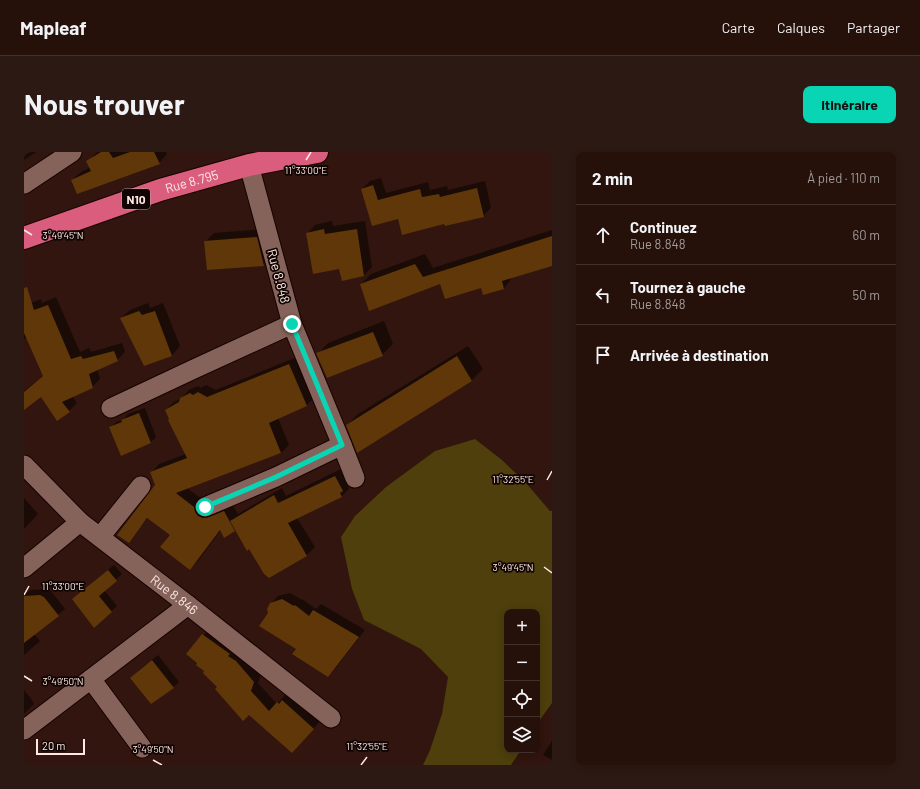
<!DOCTYPE html>
<html lang="fr">
<head>
<meta charset="utf-8">
<style>
  :root { --surface:#25100a; --page:#2d1913; --text:#f1f3f6; --muted:#a39d9c; --line:#42302b; --accent:#09d5b5 }
  body { margin:0; font-family:Barlow,sans-serif; background:var(--page); color:var(--text) }
  .controls { position:absolute; right:12px; bottom:12px; display:grid; overflow:hidden; border-radius:8px; box-shadow:0 2px 10px #0003 }
  .controls button { width:36px; height:36px; display:grid; place-items:center; padding:0; border:0; border-bottom:1px solid var(--line); background:var(--surface); color:var(--text); font:20px sans-serif }
  .scale { position:absolute; left:12px; bottom:10px; width:49px; box-sizing:border-box; padding-left:4px; border:2px solid #fee9e4; border-top:0; font-size:11px; line-height:14px; white-space:nowrap; color:#fee9e4; -webkit-text-stroke:3px #100503; paint-order:stroke }
  .stop { position:absolute; width:12px; height:12px; margin:-9px; border:3px solid #09d5b5; border-radius:50%; background:#fff }
  .stop.end { background:#09d5b5; border-color:#fff; box-shadow:0 1px 4px #0008 }
  .list { margin:0; padding:0; list-style:none }
  h2 { display:flex; justify-content:space-between; align-items:center; height:52px; margin:0; padding:0 16px; font-size:17px }
  h2 small { font-size:13px; font-weight:400; color:var(--muted) }
  .list li { display:grid; grid-template-columns:26px 1fr auto; gap:12px; align-items:center; box-sizing:border-box; height:60px; padding:0 16px; border-top:1px solid var(--line) }
  .list b { display:block; font-size:15px; white-space:nowrap }
  .list p { margin:0; font-size:13px; white-space:nowrap; color:var(--muted) }
  .list em { font-size:13px; font-style:normal; color:var(--muted) }
  .icon { flex:none; width:22px; height:22px; fill:none; stroke:currentColor; stroke-width:2; stroke-linecap:round; stroke-linejoin:round }
  .map { position:relative; flex:none; width:528px; height:613px; overflow:hidden; border-radius:8px }
  header { display:flex; align-items:center; gap:24px; box-sizing:border-box; height:56px; padding:0 20px; background:var(--surface); border-bottom:1px solid var(--line) }
  header strong { font-size:19px }
  nav { display:flex; gap:22px; margin-inline-start:auto; font-size:14px }
  .intro { display:flex; align-items:center; justify-content:space-between; box-sizing:border-box; height:96px; padding:0 24px }
  h1 { margin:0; font-size:28px }
  .button { padding:10px 18px; border-radius:8px; background:var(--accent); color:#111; font-size:14px; font-weight:700 }
  main { display:flex; gap:24px; padding:0 24px }
  aside { flex:1; background:var(--surface); border-radius:8px; box-shadow:0 2px 10px #0003 }
  .map>svg:first-child { display:block }
  .green { fill:#4e3f0c }
  .shadow { fill:#0007 }
  .building { fill:#603708 }
  .lines { fill:none; stroke-linecap:round; stroke-linejoin:round }
  .street-casing { stroke:#170200; stroke-width:21 }
  .highway-casing { stroke:#170200; stroke-width:24 }
  .street { stroke:#85635a; stroke-width:19 }
  .highway { stroke:#da5d7e; stroke-width:22 }
  .route { stroke:#09d5b5; stroke-width:5 }
  .ticks { fill:none; stroke:#fee9e4; stroke-width:1.5 }
  .labels { text-anchor:middle; dominant-baseline:central; stroke-width:3.5; stroke-linejoin:round; paint-order:stroke }
  .shield { fill:#100503; stroke:#b7a5a0; stroke-width:1 }
  .shield-label { font-size:12px; font-weight:bold; fill:#fee9e4 }
  .street-label { font-size:13px; fill:#fee9e4; stroke:#100503 }
  .ticks-label { font-size:10px; text-anchor:middle; fill:#fee9e4; stroke:#100503; stroke-width:3.5; stroke-linejoin:round; paint-order:stroke }
</style>
</head>
<body>
<header>
<strong>Mapleaf</strong>
<nav><a>Carte</a><a>Calques</a><a>Partager</a></nav>
</header>
<div class="intro"><h1>Nous trouver</h1><a class="button">Itinéraire</a></div>
<main>
<div class="map">
<svg width="528" height="613" viewBox="0 0 528 613">
  <rect width="100%" height="100%" fill="#31150e"/>
  <!-- green -->
  <polygon class="green" points="451,287 478,308 502,331 526,359 528,359 528,551 513,572 513,460 483,460 483,598 497,598 487,613 399,613 406,598 418,562 424,525 397,497 340,468 328,437 317,385 331,364 362,335 411,299"/>
  <!-- shadow -->
  <g class="shadow">
    <polygon points="0,0 12,0 0,8"/>
    <polygon points="73,0 142,0 143,2 135,11 48,28 57,20 67,15 64,9"/>
    <polygon points="357,26 362,41 404,30 406,38 423,34 424,38 461,29 467,56 459,64 421,71 374,65 338,37 346,29"/>
    <polygon points="308,69 309,74 341,69 348,115 340,123 316,116 283,82 291,73"/>
    <polygon points="241,77 248,105 239,113 181,90 190,81"/>
    <polygon points="528,78 528,113 489,125 480,136 417,130 337,132 347,122 401,102 409,116"/>
    <polygon points="32,145 56,200 65,196 67,200 98,191 101,200 93,208 73,217 76,227 68,235 48,244 53,251 45,259 17,243 0,257 0,239 20,223 3,186 0,187 0,154 17,147 18,151"/>
    <polygon points="124,151 126,156 139,151 156,194 148,203 120,213 97,166 106,158"/>
    <polygon points="360,169 369,192 358,203 294,202 304,191"/>
    <polygon points="444,194 459,217 448,228 334,299 323,273 334,262"/>
    <polygon points="273,205 291,245 283,253 254,266 265,293 257,301 163,336 178,347 208,352 214,362 258,336 262,344 319,316 326,331 324,333 325,337 317,345 273,366 291,395 283,403 245,425 212,377 200,385 197,378 174,409 166,417 147,383 124,366 104,390 132,333 128,320 135,312 162,302 142,258 150,250 156,247 165,238 174,234 177,236 182,233 192,238"/>
    <polygon points="121,256 132,285 127,290 97,302 86,276 92,270 100,267 104,262"/>
    <polygon points="0,346 14,362 0,377"/>
    <polygon points="90,413 98,422 80,438 93,454 70,475 49,447"/>
    <polygon points="23,437 27,439 41,457 10,482 16,489 0,503 0,443 7,438"/>
    <polygon points="266,441 278,448 278,447 292,457 297,452 341,478 311,517 304,524 273,497 245,461 247,451 254,444"/>
    <polygon points="187,475 237,522 234,531 253,552 261,543 263,545 267,541 297,568 276,592 194,535 174,511 163,502"/>
    <polygon points="134,503 155,530 149,535 113,520"/>
    <polygon points="0,538 8,548 10,552 0,562"/>
    <polygon points="528,589 528,608 519,603"/>
  </g>
  <!-- building -->
  <g class="building">
    <polygon points="77,0 85,0 89,6 106,0 130,0 136,12 53,42 47,28 67,19 62,9"/>
    <polygon points="349,33 354,48 396,37 398,45 415,42 416,45 453,36 460,65 421,74 420,72 378,83 374,67 348,74 337,37"/>
    <polygon points="300,77 301,82 333,77 340,124 318,129 315,117 289,122 282,81"/>
    <polygon points="528,84 528,114 478,129 480,137 459,143 457,136 421,147 416,132 345,159 336,132 391,112 399,125"/>
    <polygon points="233,85 240,114 183,118 180,89"/>
    <polygon points="3,135 10,158 24,153 47,207 57,204 59,207 90,199 94,209 65,222 69,236 38,250 46,260 33,269 17,245 0,258 0,240 19,224 0,181 0,136"/>
    <polygon points="115,159 118,163 131,159 148,204 120,214 96,166"/>
    <polygon points="349,180 359,204 303,226 292,201"/>
    <polygon points="433,204 448,229 333,301 322,273"/>
    <polygon points="265,212 283,254 245,271 257,301 152,341 170,355 171,360 174,364 179,366 185,365 200,359 211,379 200,386 196,378 166,418 136,395 146,383 123,366 105,391 93,383 131,333 126,320 163,306 144,268 145,267 141,258 155,250 156,246 166,241 169,243 174,240 183,245"/>
    <polygon points="115,261 127,291 97,304 85,275 98,270 97,268"/>
    <polygon points="311,324 319,339 316,341 318,345 264,371 283,404 245,426 240,422 225,397 223,399 206,369 250,343 254,351"/>
    <polygon points="84,418 93,429 75,444 88,460 70,476 48,447"/>
    <polygon points="16,443 20,445 35,464 0,491 0,444"/>
    <polygon points="258,447 270,454 271,453 285,464 289,458 335,485 304,525 268,502 272,497 235,474 244,461 243,457 246,451"/>
    <polygon points="178,482 206,502 204,504 212,509 230,530 227,539 245,559 253,550 255,552 258,548 290,577 268,601 225,563 219,569 191,537 193,535 179,521 180,519 172,513 173,511 162,502"/>
    <polygon points="128,508 150,536 127,552 106,526"/>
  </g>
  <g class="lines">
    <defs>
      <g id="street">
        <polyline points="0,32 48,0"/>
        <polyline points="87,256 170,217 268,172"/>
        <polyline points="318,293 331,326"/>
        <path id="s1" d="M0 313 56 370 164 453 307 566"/>
        <polyline points="181,355 252,325 318,293 268,172 225,13"/>
        <polyline points="76,385 117,334"/>
        <polyline points="0,416 56,370"/>
        <polyline points="67,527 118,596"/>
        <polyline points="0,578 164,453"/>
      </g>
      <g id="highway">
        <path id="s2" d="M0 86 136 38 225 13 293 0"/>
      </g>
    </defs>
    <!-- street casing -->
    <use href="#street" class="street-casing"/>
    <!-- highway casing -->
    <use href="#highway" class="highway-casing"/>
    <!-- street -->
    <use href="#street" class="street"/>
    <!-- highway -->
    <use href="#highway" class="highway"/>
  </g>
  <g class="lines">
    <!-- route -->
    <polyline class="route" points="181,355 252,325 318,293 268,172"/>
  </g>
  <!-- ticks -->
  <path class="ticks" d="M282 8 287 0M0 78 8 83M523 328 528 319M520 415 528 421M0 443 5 434M0 524 8 529M129 608 138 613M337 613 343 605"/>
  <g class="labels">
    <!-- shield labels -->
    <rect class="shield" x="98" y="37" width="28" height="20" rx="3"/>
    <g class="shield-label">
      <text x="112" y="47">N10</text>
    </g>
    <!-- street labels -->
    <g class="street-label">
      <text stroke="none"><textPath href="#s2" startOffset="177">Rue 8.795</textPath></text>
      <text transform="translate(255 124) rotate(75)">Rue 8.848</text>
      <text stroke="none"><textPath href="#s1" startOffset="199">Rue 8.846</textPath></text>
    </g>
  </g>
  <g class="ticks-label">
    <text x="282" y="22">11°33'00"E</text>
    <text x="39" y="87">3°49'45"N</text>
    <text x="489" y="331">11°32'55"E</text>
    <text x="489" y="419">3°49'45"N</text>
    <text x="39" y="438">11°33'00"E</text>
    <text x="39" y="533">3°49'50"N</text>
    <text x="343" y="598">11°32'55"E</text>
    <text x="129" y="601">3°49'50"N</text>
  </g>
</svg>
<div class="controls">
<button>+</button>
<button>−</button>
<button><svg class="icon" aria-label="locate" viewBox="0 0 24 24"><circle cx="12" cy="12" r="6"/><path d="M12 2v4M12 18v4M2 12h4M18 12h4"/></svg></button>
<button><svg class="icon" aria-label="layers" viewBox="0 0 24 24"><path d="M12 4l9 5-9 5-9-5zM3 14l9 5 9-5"/></svg></button>
</div>
<div class="scale">20 m</div>
<div class="stop" style="left:181px;top:355px"></div>
<div class="stop end" style="left:268px;top:172px"></div>
</div>
<aside>
<h2>2 min<small>À pied · 110 m</small></h2>
<ul class="list">
<li><svg class="icon" aria-label="ahead" viewBox="0 0 24 24"><path d="M12 20V5M6 11l6-6 6 6"/></svg><div><b>Continuez</b><p>Rue 8.848</p></div><em>60 m</em></li>
<li><svg class="icon" aria-label="left" viewBox="0 0 24 24"><path d="M17 20v-9H6M10 6l-5 5 5 5"/></svg><div><b>Tournez à gauche</b><p>Rue 8.848</p></div><em>50 m</em></li>
<li><svg class="icon" aria-label="arrive" viewBox="0 0 24 24"><path d="M6 21V4h12l-3 4 3 4H6"/></svg><div><b>Arrivée à destination</b></div></li>
</ul>
</aside>
</main>
</body>
</html>
